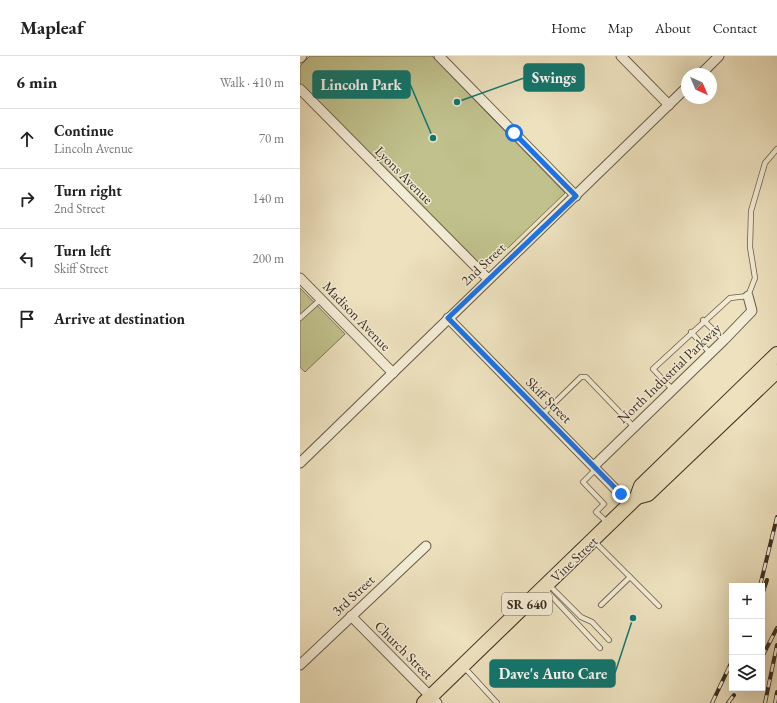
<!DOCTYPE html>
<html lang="en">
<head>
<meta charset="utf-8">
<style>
  :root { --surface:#fff; --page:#f2f2f2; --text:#222; --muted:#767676; --line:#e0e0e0 }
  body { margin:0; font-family:"EB Garamond",serif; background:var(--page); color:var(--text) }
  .controls { position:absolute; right:12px; bottom:12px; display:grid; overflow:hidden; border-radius:0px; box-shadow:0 4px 16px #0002 }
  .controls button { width:36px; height:36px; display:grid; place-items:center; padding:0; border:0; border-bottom:1px solid var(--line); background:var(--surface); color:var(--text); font:20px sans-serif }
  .compass { position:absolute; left:381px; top:12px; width:36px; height:36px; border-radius:50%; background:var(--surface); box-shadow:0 4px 16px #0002; rotate:136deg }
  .stop { position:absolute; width:12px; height:12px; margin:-9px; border:3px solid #1a73e8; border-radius:50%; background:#fff }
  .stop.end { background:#1a73e8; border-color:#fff; box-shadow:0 1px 4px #0008 }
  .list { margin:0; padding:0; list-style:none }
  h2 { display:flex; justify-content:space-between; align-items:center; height:52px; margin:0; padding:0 16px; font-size:17px }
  h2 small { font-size:13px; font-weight:400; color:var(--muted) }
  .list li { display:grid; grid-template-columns:26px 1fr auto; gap:12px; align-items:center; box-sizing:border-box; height:60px; padding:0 16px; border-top:1px solid var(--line) }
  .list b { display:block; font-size:15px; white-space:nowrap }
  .list p { margin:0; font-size:13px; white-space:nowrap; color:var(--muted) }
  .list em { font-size:13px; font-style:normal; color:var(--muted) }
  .icon { flex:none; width:22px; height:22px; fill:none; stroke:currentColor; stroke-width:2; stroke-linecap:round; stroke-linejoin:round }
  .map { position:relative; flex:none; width:477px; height:647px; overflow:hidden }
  header { display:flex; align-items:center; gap:24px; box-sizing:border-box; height:56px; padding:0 20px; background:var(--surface); border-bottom:1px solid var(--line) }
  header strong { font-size:19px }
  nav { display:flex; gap:22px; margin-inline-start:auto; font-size:14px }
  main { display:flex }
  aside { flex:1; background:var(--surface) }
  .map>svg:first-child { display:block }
  .green { fill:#c0c18c; stroke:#7e7756 }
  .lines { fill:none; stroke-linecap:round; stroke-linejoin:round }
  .lane-casing { stroke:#685a48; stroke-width:6 }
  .street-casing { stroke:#685a48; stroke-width:11 }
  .primary-casing { stroke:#3b2d20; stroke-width:16 }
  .lane { stroke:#f3ecd5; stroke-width:4.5 }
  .street { stroke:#f3ecd5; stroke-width:9 }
  .primary { stroke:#ede1be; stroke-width:14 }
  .rail-casing { stroke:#3b2d20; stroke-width:4 }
  .rail { stroke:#f3ecd5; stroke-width:2.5; stroke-dasharray:8; stroke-linecap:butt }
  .route { stroke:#1a73e8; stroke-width:5 }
  .labels { text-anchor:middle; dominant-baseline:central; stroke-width:3; stroke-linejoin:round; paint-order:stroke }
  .shield { fill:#f3ecd5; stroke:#726656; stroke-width:1 }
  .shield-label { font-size:13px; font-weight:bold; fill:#3b2d20 }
  .street-label { font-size:14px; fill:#3b2d20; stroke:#f3ecd5 }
  .leader { fill:none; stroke:#0f766e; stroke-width:1.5 }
  .callout-dot { fill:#0f766e; stroke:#f3ecd5; stroke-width:1.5 }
  .callout { fill:#0f766e; stroke:#0f766e; stroke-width:1.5 }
  .callout-label { font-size:15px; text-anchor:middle; font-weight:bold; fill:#fff }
</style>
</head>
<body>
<header>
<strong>Mapleaf</strong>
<nav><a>Home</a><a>Map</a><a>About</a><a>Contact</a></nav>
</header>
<main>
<aside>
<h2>6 min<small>Walk · 410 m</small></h2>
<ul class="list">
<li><svg class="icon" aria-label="ahead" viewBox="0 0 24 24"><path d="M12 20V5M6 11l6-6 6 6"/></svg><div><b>Continue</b><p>Lincoln Avenue</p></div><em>70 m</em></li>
<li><svg class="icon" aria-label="right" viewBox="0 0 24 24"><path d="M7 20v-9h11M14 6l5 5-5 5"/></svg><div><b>Turn right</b><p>2nd Street</p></div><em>140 m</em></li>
<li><svg class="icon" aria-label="left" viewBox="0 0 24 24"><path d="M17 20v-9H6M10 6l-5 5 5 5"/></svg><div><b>Turn left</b><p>Skiff Street</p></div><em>200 m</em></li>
<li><svg class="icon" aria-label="arrive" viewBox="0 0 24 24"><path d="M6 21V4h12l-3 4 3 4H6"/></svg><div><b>Arrive at destination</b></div></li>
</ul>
</aside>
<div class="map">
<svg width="477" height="647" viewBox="0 0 477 647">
  <rect width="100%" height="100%" fill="#ede1be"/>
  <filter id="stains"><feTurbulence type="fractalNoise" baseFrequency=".005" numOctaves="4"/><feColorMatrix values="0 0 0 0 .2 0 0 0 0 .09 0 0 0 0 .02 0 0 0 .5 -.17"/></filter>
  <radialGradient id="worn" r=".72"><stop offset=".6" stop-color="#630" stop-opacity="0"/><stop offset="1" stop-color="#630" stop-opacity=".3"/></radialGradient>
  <!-- green -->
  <g class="green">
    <polygon points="10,0 132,0 265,137 185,214 0,27 0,10"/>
    <polygon points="0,232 45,278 5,316 0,311"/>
  </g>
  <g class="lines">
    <defs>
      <g id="lane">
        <polyline points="0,262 21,243"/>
        <polyline points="403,264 424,284"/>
        <polyline points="391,276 410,297"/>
        <polyline points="372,333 353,313 430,242 448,240 455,222 450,191 451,155 465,107 477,93"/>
        <polyline points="243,358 281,321 286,321 334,371"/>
        <polyline points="296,413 283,426 304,448 296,456 308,467"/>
        <polyline points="294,485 359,550"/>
        <polyline points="249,529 281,561 292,566 309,584"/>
        <polyline points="245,533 300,592"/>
        <polyline points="301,549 330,521"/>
        <polyline points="164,611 197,647"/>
      </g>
      <g id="street">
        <polyline points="139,0 276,140"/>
        <polyline points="321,0 369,49"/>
        <polyline points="0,2 2,0"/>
        <polyline points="401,18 419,0"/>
        <polyline points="0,33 188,223"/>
        <polyline points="0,222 93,317"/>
        <polyline points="148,262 330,448"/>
        <polyline points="0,407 387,31"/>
        <polyline points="294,410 424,284 452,255 448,240"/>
        <polyline points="51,560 137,647"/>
        <polyline points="0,609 126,490"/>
      </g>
      <g id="primary">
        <polyline points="337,441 348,438 477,315"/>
        <polyline points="124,647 337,441 341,430 477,298"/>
      </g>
    </defs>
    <!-- lane casing -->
    <use href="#lane" class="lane-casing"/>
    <!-- street casing -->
    <use href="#street" class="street-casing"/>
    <!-- primary casing -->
    <use href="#primary" class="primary-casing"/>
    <!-- lane -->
    <use href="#lane" class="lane"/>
    <!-- street -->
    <use href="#street" class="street"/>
    <!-- primary -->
    <use href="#primary" class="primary"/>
    <defs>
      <g id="rail">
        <polyline points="460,530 477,461"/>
        <polyline points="462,539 467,524"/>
        <polyline points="462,601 477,572"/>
        <polyline points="412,647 432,605"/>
        <polyline points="428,647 434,639"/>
        <polyline points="465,647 477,589"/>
        <polyline points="475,647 477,636"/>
      </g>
    </defs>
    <!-- rail casing -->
    <use href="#rail" class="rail-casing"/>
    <!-- rail -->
    <use href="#rail" class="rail"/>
  </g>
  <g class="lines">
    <!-- route -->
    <polyline class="route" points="214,77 276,140 148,262 321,438"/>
  </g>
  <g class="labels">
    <!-- shield labels -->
    <rect class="shield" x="202" y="537" width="50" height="22" rx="3"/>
    <g class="shield-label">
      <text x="227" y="548">SR 640</text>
    </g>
    <!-- street labels -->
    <g class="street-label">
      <text transform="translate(104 119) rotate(45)">Lyons Avenue</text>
      <text transform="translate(183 208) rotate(-43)">2nd Street</text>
      <text transform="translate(57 260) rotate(46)">Madison Avenue</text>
      <text transform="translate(369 317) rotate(-44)">North Industrial Parkway</text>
      <text transform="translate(249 344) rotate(45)">Skiff Street</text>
      <text transform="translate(274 503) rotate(-44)">Vine Street</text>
      <text transform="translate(53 539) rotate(-43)">3rd Street</text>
      <text transform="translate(104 594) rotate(45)">Church Street</text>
    </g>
  </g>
  <!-- callouts -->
  <path class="leader" d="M157 46L224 22M133 82L110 28M333 562L315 617"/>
  <g class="callout-dot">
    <circle cx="157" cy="46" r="4"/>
    <circle cx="133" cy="82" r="4"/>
    <circle cx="333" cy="562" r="4"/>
  </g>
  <g class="callout">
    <rect x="224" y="8" width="60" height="27" rx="4"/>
    <rect x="13" y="15" width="97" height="27" rx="4"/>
    <rect x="190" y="604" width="125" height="27" rx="4"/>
  </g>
  <g class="callout-label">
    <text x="254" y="27">Swings</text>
    <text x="61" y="34">Lincoln Park</text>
    <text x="253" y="623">Dave's Auto Care</text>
  </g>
  <rect width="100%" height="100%" filter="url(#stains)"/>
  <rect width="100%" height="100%" fill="url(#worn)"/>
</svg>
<div class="controls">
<button>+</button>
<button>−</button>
<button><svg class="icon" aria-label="layers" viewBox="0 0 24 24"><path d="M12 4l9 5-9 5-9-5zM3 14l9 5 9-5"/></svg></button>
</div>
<svg class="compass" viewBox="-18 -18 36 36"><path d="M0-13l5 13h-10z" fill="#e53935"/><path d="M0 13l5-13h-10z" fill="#767676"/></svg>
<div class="stop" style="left:214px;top:77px"></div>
<div class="stop end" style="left:321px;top:438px"></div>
</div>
</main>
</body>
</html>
